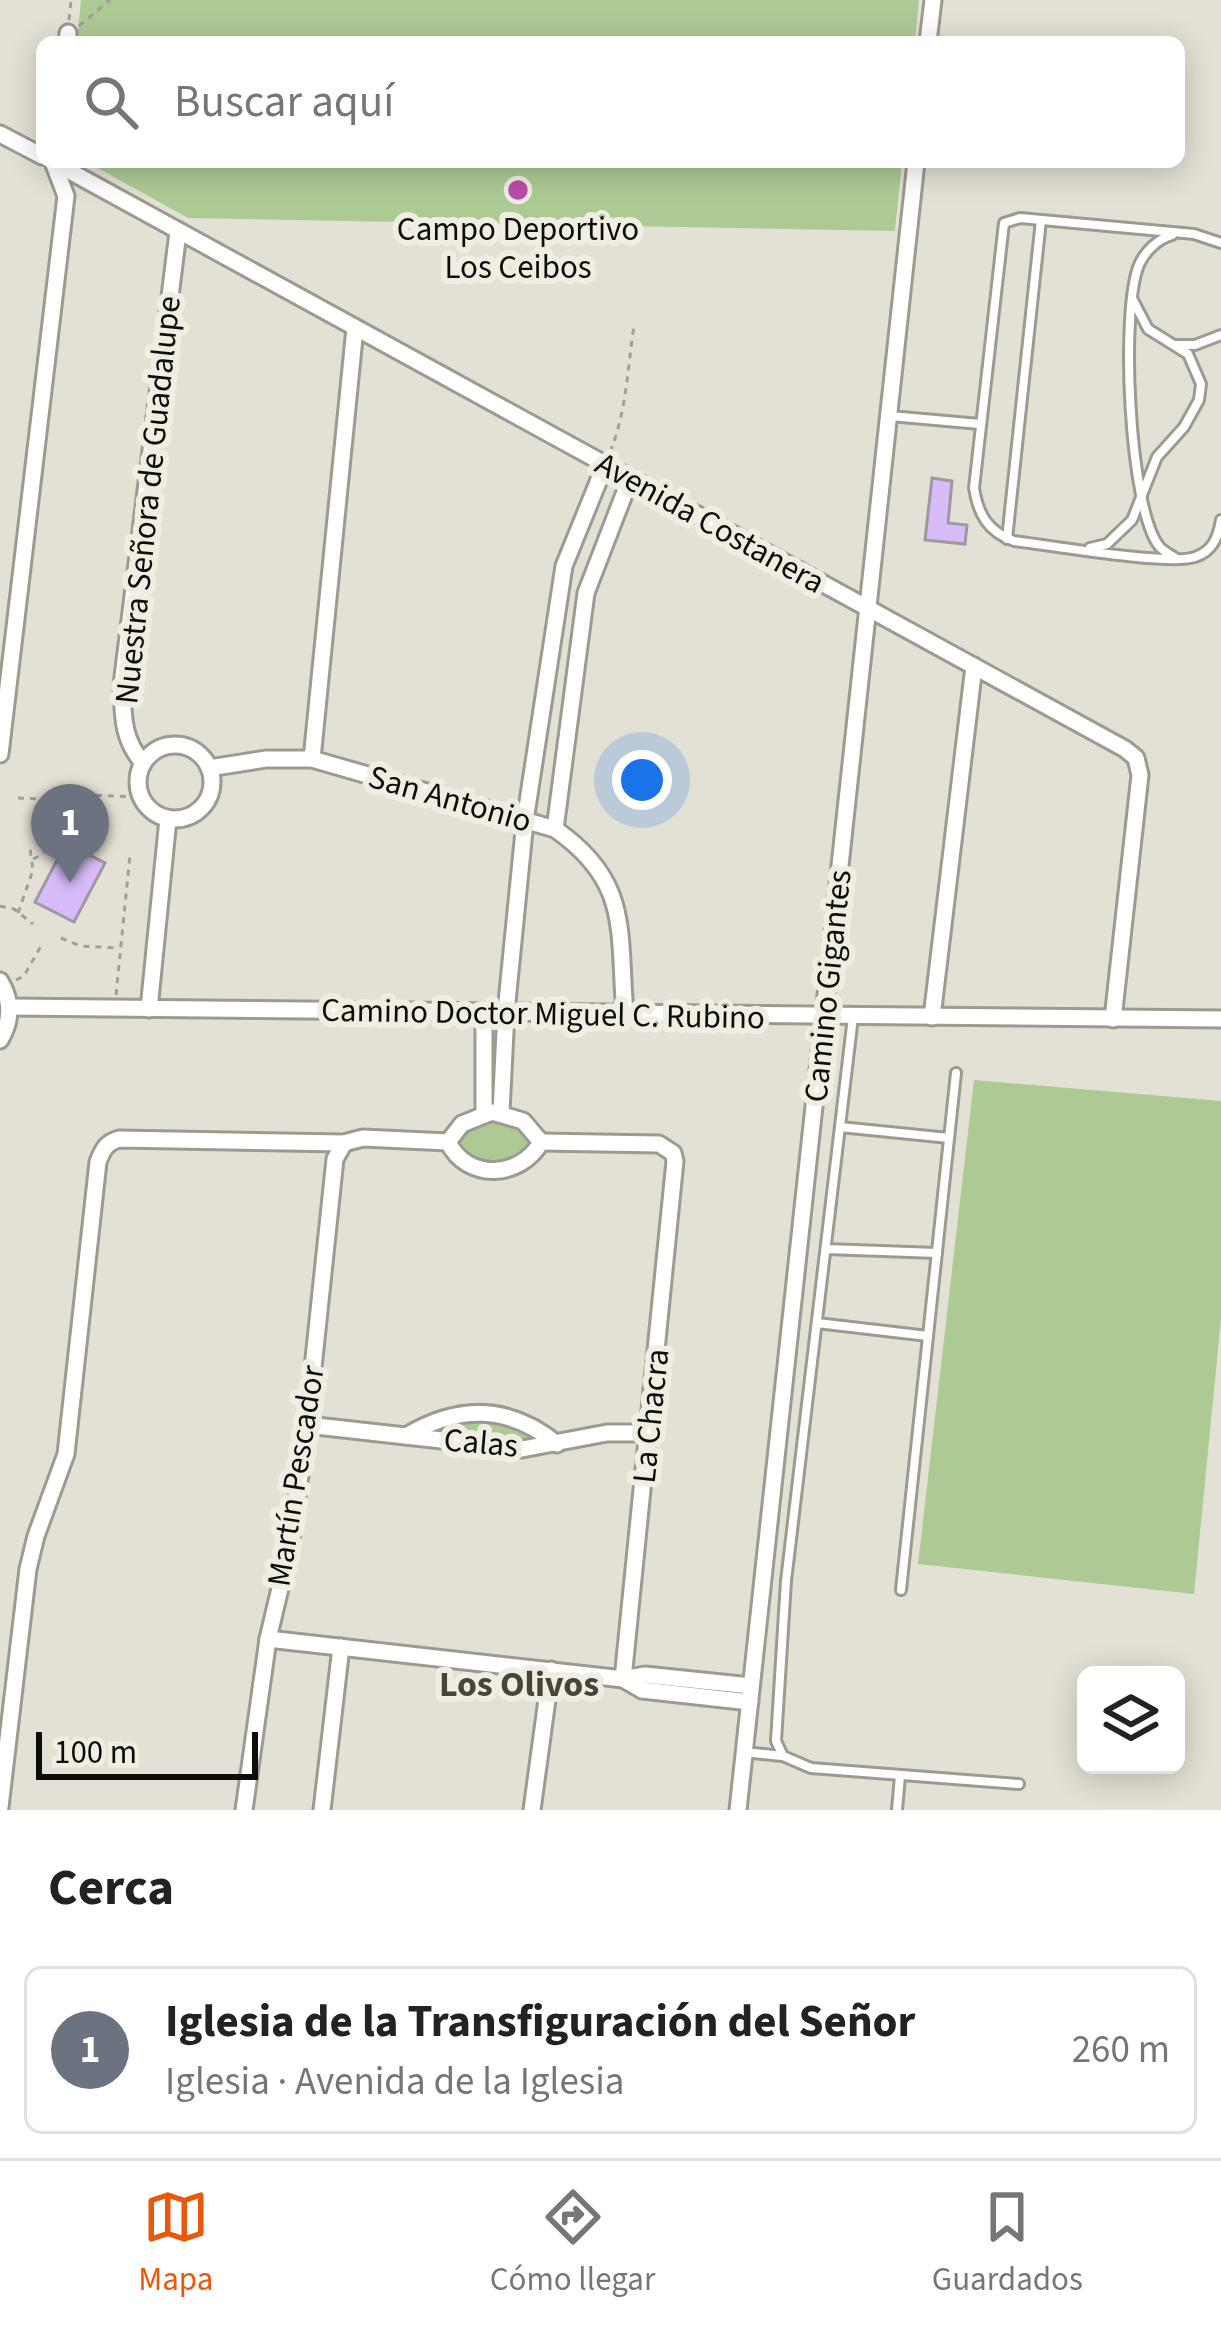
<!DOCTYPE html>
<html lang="es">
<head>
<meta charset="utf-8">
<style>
  :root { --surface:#fff; --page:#f2f2f2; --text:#222; --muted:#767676; --line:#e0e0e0; --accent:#ea580c }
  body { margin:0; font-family:"Source Sans 3",sans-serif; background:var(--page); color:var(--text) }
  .controls { position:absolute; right:36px; bottom:36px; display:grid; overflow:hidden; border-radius:18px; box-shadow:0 6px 30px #0003 }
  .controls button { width:108px; height:108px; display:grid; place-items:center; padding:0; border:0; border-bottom:3px solid var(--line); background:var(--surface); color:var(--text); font:60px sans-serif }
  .scale { position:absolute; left:36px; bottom:30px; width:222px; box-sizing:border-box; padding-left:12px; border:6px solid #0e0d0a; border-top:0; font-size:33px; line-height:42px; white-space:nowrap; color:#0e0d0a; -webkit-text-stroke:9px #f0ede2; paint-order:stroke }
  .you { position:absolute; left:642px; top:780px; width:42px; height:42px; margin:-30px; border:9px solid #fff; border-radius:50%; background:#1a73e8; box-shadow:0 0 0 18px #1a73e833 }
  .badge { display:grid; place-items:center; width:78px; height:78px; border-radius:50%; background:var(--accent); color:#fff; font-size:39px; font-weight:700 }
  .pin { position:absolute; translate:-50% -99px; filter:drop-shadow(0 3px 6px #0008) }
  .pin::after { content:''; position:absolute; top:63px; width:42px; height:36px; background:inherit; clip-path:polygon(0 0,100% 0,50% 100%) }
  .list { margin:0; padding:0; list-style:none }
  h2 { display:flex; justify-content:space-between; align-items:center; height:156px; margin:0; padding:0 48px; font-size:51px }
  h2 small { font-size:39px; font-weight:400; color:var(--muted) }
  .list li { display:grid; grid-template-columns:78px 1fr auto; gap:36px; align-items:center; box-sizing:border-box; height:168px; margin:0 24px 24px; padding:0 24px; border:3px solid var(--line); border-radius:18px }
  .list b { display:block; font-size:45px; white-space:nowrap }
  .list p { margin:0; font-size:39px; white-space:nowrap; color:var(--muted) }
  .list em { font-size:39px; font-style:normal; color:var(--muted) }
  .icon { flex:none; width:66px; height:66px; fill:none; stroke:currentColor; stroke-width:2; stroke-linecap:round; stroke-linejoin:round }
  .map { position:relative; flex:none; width:1221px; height:1810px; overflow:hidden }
  .search { position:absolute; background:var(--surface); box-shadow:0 6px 30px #0003; left:36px; right:36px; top:36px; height:132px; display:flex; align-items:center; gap:30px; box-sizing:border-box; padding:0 42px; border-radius:18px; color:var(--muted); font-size:45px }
  .sheet { height:348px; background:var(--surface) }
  nav { display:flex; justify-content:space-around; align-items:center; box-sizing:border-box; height:168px; border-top:3px solid var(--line); background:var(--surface); font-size:33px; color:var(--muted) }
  nav a { display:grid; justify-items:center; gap:6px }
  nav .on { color:var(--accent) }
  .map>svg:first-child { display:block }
  .green { fill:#aeca94 }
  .building { fill:#d8bbf9; stroke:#9d99a2; stroke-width:3 }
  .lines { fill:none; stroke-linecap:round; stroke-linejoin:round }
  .service-casing { stroke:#9d9a90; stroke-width:14 }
  .minor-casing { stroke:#9d9a90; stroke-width:21 }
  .path { stroke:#a19f97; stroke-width:3; stroke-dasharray:6 6; stroke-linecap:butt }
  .service { stroke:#fff; stroke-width:8 }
  .minor { stroke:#fff; stroke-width:15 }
  .poi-dot { fill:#bc4daa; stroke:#f0ede2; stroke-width:4.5 }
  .labels { text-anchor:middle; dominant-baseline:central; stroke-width:12; stroke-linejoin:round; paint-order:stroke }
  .poi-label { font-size:33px; fill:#0e0d0a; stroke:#f0ede2 }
  .street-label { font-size:33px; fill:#0e0d0a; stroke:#f0ede2 }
  .neighbourhood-label { font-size:36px; font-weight:bold; fill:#46443b; stroke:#f0ede2 }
</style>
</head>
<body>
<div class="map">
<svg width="1221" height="1810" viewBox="0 0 1221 1810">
  <rect width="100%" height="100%" fill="#e3e0d5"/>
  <!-- green -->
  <g class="green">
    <polygon points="81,0 919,0 915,42 77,42"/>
    <polygon points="87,162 902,162 895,231 188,218"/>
    <polygon points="974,1080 1221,1101 1221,1319 1194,1594 918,1564"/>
    <path d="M487 1118 519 1126 531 1140 530 1151C500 1167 484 1168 456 1149L458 1134Z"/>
    <polygon points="455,1418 512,1422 532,1439 530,1443 432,1434 431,1427"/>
  </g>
  <!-- building -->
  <g class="building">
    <polygon points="932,478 952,481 948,523 967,525 965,544 925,540"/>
    <polygon points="66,843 105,863 74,922 35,902"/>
  </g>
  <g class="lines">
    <defs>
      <g id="service">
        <path d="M1172 235C1158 239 1145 251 1139 265 1120 310 1129 508 1159 546 1163 551 1169 554 1174 557"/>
        <path d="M1221 243 1194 234 1020 218 1004 223 974 488C978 514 988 532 1014 541 1048 545 1169 566 1195 557 1213 551 1218 537 1221 520"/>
        <polyline points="1177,345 1195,345 1221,335"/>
        <polyline points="890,416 980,424"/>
        <polyline points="1007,539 1041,220"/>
        <polyline points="1090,548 1107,544 1132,520 1157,457 1184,427 1199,400 1201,384 1188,354 1148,329 1133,300"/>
        <polyline points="853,1017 786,1581 776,1741 783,1756 811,1768 1019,1784"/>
        <polyline points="840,1127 949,1138"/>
        <polyline points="826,1249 937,1253"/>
        <polyline points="817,1323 928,1336"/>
        <polyline points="901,1590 956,1073"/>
        <polyline points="744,1752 782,1756"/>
        <polyline points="897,1810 900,1776"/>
      </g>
      <g id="minor">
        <polyline points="67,42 68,33"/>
        <polyline points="928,42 933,0"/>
        <polyline points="0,134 42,156"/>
        <polyline points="53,162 1125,749 1136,758 1140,775 1113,1019"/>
        <circle cx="175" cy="782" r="37"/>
        <polyline points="0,754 66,196 53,162"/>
        <polyline points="312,759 355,328"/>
        <path d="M143 763C122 739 123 715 122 685L178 232"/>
        <path d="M209 768 266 759H312L555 829C631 882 618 930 625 1014"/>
        <polyline points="555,829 586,593 630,479"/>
        <path d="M0 981C12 1001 12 1020 0 1040"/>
        <polyline points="10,1007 1221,1019"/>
        <polyline points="149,1009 168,819"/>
        <polyline points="484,1012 484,1113"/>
        <polyline points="932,1017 974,666"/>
        <polyline points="501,1112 506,1012 525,821 564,566 605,465"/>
        <polyline points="448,1142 462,1124 492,1112 523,1121 541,1142"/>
        <path d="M448 1142C467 1181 520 1179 541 1142"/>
        <polyline points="541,1142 659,1144 673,1153 675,1161 623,1679"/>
        <polyline points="307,1425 522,1449 607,1433 649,1433"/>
        <path d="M406 1436C458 1405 508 1404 557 1444"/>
        <polyline points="268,1639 623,1679 645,1675 751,1686"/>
        <polyline points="623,1679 642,1690 750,1702"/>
        <path d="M0 1807 28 1569 36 1536 66 1454 98 1162C103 1149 106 1143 119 1139L344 1143 363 1138 448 1142"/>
        <polyline points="244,1810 268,1639 290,1546 307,1425 335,1159 344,1143"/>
        <polyline points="322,1810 341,1647"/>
        <polyline points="532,1810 551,1670"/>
        <polyline points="738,1810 916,162"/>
      </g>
    </defs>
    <!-- service casing -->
    <use href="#service" class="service-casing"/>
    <!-- minor casing -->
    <use href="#minor" class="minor-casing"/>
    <!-- path -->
    <g class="path">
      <polyline points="69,20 71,0"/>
      <polyline points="79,26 110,0"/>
      <path d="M610 452C627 410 627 371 634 326"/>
      <polyline points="18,798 63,800 63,794 141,797"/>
      <path d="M33 859C62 846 54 826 54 800"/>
      <polyline points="0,906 14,909 33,924"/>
      <polyline points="18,913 33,870 30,848"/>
      <polyline points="61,938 80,946 119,948"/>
      <polyline points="16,980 24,976 42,944"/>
      <polyline points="116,995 130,855"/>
    </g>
    <!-- service -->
    <use href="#service" class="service"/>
    <!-- minor -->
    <use href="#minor" class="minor"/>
  </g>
  <!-- markers -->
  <circle class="poi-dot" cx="518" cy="190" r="12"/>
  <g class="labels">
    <!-- poi labels -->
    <g class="poi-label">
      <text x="518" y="229">Campo Deportivo<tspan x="518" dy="38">Los Ceibos</tspan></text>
    </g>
    <!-- street labels -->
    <g class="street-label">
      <text transform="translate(148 500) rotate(-84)">Nuestra Señora de Guadalupe</text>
      <text transform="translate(710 523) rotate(29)">Avenida Costanera</text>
      <text transform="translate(450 799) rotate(16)">San Antonio</text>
      <text transform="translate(828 986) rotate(-84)">Camino Gigantes</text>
      <text transform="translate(543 1014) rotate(1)">Camino Doctor Miguel C. Rubino</text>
      <text transform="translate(651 1416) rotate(-84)">La Chacra</text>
      <text transform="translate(481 1443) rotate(5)">Calas</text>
      <text transform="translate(296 1476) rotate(-81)">Martín Pescador</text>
    </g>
    <!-- neighbourhood labels -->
    <g class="neighbourhood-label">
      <text x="519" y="1684">Los Olivos</text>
    </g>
  </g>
</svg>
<div class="controls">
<button><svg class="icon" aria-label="layers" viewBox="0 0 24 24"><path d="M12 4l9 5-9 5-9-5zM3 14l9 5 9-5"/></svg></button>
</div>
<div class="scale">100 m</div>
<div class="you"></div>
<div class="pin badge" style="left:70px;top:883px;background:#6b7280">1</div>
<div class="search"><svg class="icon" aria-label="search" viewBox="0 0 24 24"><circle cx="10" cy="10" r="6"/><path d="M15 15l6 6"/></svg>Buscar aquí</div>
</div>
<section class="sheet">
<h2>Cerca<small></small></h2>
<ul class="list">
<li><span class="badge" style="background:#6b7280">1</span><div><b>Iglesia de la Transfiguración del Señor</b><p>Iglesia · Avenida de la Iglesia</p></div><em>260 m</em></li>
</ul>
</section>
<nav>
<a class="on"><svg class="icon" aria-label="map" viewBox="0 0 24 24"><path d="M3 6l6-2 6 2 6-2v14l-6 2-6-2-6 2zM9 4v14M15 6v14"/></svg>Mapa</a>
<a><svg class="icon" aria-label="directions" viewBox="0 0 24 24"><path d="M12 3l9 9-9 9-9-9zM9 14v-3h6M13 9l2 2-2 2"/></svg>Cómo llegar</a>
<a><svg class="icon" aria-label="saved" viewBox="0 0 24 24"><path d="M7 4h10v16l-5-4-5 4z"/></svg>Guardados</a>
</nav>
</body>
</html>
